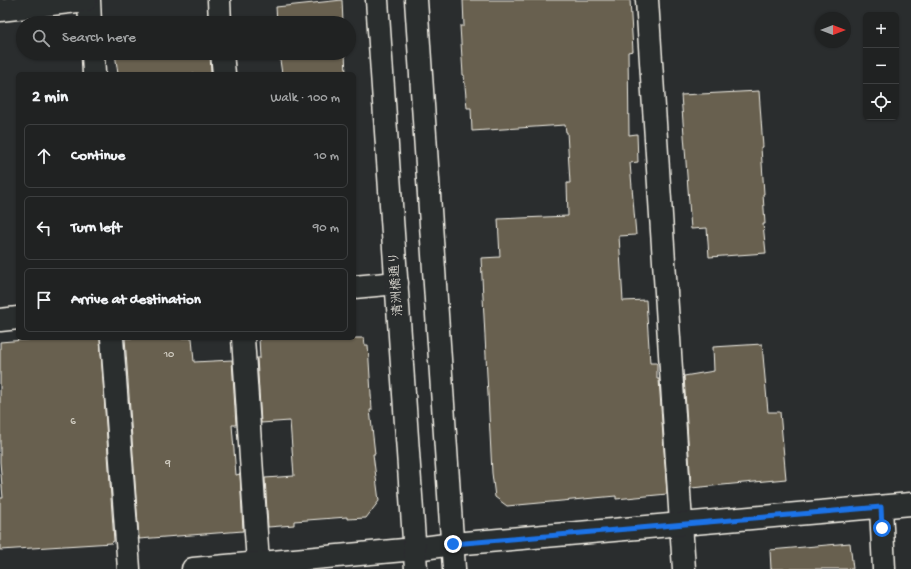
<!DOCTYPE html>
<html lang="en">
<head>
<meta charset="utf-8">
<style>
  :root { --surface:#202222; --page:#2d2f2f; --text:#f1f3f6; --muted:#a2a4a5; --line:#3d3f40 }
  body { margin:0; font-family:"Gochi Hand","Klee One",sans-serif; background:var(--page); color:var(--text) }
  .controls { position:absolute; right:12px; top:12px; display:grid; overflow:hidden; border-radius:6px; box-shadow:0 1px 3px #0004 }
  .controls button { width:36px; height:36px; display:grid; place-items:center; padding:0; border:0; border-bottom:1px solid var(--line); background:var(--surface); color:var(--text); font:20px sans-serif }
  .compass { position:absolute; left:815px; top:12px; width:36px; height:36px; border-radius:50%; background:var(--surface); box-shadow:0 1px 3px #0004; rotate:90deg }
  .stop { position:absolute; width:12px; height:12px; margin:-9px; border:3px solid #1a73e8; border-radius:50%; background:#fff }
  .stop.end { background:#1a73e8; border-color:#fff; box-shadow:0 1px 4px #0008 }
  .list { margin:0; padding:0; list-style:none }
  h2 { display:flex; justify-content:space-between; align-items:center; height:52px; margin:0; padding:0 16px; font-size:17px }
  h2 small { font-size:13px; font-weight:400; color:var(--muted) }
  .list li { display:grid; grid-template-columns:26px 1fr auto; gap:12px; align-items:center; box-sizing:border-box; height:64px; margin:0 8px 8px; padding:0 8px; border:1px solid var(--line); border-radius:6px }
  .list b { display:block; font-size:15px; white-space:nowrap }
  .list em { font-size:13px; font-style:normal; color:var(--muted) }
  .icon { flex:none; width:22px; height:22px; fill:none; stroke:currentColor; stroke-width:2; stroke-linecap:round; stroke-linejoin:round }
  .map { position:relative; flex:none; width:911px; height:569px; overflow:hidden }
  .search { position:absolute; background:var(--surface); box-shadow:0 1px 3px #0004; left:16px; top:16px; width:340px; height:44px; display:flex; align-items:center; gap:10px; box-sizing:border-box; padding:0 14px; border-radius:22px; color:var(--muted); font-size:15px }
  .panel { position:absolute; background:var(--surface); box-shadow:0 1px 3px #0004; left:16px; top:72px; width:340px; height:268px; border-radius:6px }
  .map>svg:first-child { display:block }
  .building { fill:#686150; stroke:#f4f1e8 }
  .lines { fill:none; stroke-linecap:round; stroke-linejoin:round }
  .minor-casing { stroke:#f4f1e8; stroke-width:25 }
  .major-casing { stroke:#f4f1e8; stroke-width:25 }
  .minor { stroke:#2a2d2e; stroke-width:22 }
  .major { stroke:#2a2d2e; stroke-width:22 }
  .route { stroke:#1a73e8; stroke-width:5 }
  .labels { text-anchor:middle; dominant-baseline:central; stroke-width:4; stroke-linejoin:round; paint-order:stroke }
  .number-label { font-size:11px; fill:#d1cdc2 }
  .street-label { font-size:13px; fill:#f4f1e8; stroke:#2a2d2e }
</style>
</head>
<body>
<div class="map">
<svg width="911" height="569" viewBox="0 0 911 569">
  <rect width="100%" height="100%" fill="#2a2d2e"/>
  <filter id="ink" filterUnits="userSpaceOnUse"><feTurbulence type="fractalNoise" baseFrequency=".025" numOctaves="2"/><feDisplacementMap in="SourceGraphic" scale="8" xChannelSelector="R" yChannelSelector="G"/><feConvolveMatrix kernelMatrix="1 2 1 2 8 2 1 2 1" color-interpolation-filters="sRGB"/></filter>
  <g filter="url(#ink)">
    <!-- building -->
    <g class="building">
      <polygon points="342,0 343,23 277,23 276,7"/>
      <polygon points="463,0 630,0 633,51 628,52 629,135 637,134 638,162 630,163 636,235 619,236 623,301 646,300 650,363 657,363 657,379 659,379 667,494 616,499 616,496 507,506 495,497 492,473 481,258 500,257 498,219 568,216 567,183 570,183 567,132 566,132 565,125 472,131 471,108 467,108 464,75 463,75 460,26 464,26"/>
      <polygon points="207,16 207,23 126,23 168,18"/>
      <polygon points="115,53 210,53 211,74 118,74"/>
      <polygon points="279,53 345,53 346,74 282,74"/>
      <polygon points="759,91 763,147 761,147 764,194 763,194 765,224 763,224 766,253 709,257 707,228 691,229 681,95"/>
      <polygon points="48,338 100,338 114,541 112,542 112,543 0,550 0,498 3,498 0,462 0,342"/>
      <polygon points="125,338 192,338 194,362 232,360 236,425 232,425 236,475 240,474 243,531 139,539"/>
      <polygon points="259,338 364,338 365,345 368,345 372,410 370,410 375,454 373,454 379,501 366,518 347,519 347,517 294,521 294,525 268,527 265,478 294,476 290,421 261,423 257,358 260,358"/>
      <polygon points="762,344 768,412 780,412 786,479 691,488 684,376 714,371 713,347"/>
      <polygon points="850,543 853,569 771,569 770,550"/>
    </g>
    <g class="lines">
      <defs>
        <g id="minor">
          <polyline points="89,0 90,23"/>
          <polyline points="219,0 220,23"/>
          <polyline points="647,0 684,569"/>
          <polyline points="0,10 86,0"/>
          <polyline points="93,53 94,74"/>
          <polyline points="222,53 224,74"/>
          <polyline points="354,287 397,283"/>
          <polyline points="0,320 18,318"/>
          <polyline points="112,338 129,569"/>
          <polyline points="243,338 258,563"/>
          <polyline points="881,507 884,569"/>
          <polyline points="193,569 415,549 453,544 911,504"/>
        </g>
        <g id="major">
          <polyline points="377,0 416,569"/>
          <polyline points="416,0 454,569"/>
        </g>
      </defs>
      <!-- minor casing -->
      <use href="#minor" class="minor-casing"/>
      <!-- major casing -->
      <use href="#major" class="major-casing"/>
      <!-- minor -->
      <use href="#minor" class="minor"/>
      <!-- major -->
      <use href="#major" class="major"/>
    </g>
  </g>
  <g class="lines" filter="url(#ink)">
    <!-- route -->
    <polyline class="route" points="453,544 881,507 882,528"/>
  </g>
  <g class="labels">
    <!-- number labels -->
    <g class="number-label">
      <text x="169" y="355">10</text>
      <text x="73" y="422">6</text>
      <text x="168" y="464">9</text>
    </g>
    <!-- street labels -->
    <g class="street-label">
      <text transform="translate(397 284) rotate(-94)">清洲橋通り</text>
    </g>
  </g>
</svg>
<div class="controls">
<button>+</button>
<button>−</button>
<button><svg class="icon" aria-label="locate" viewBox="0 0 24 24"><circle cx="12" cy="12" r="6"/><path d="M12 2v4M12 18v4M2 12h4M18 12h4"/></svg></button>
</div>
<svg class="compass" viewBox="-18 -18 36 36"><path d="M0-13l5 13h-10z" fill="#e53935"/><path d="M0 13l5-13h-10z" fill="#a2a4a5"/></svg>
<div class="stop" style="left:882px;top:528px"></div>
<div class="stop end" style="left:453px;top:544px"></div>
<div class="search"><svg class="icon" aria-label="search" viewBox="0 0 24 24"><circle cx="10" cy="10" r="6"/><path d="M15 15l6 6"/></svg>Search here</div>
<section class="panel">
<h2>2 min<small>Walk · 100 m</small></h2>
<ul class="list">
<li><svg class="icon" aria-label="ahead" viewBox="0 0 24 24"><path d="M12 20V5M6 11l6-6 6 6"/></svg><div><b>Continue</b></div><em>10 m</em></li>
<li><svg class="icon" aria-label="left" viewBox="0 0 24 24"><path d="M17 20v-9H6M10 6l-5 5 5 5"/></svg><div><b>Turn left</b></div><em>90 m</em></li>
<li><svg class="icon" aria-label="arrive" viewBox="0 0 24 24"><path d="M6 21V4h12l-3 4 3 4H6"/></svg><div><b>Arrive at destination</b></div></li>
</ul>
</section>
</div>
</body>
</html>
